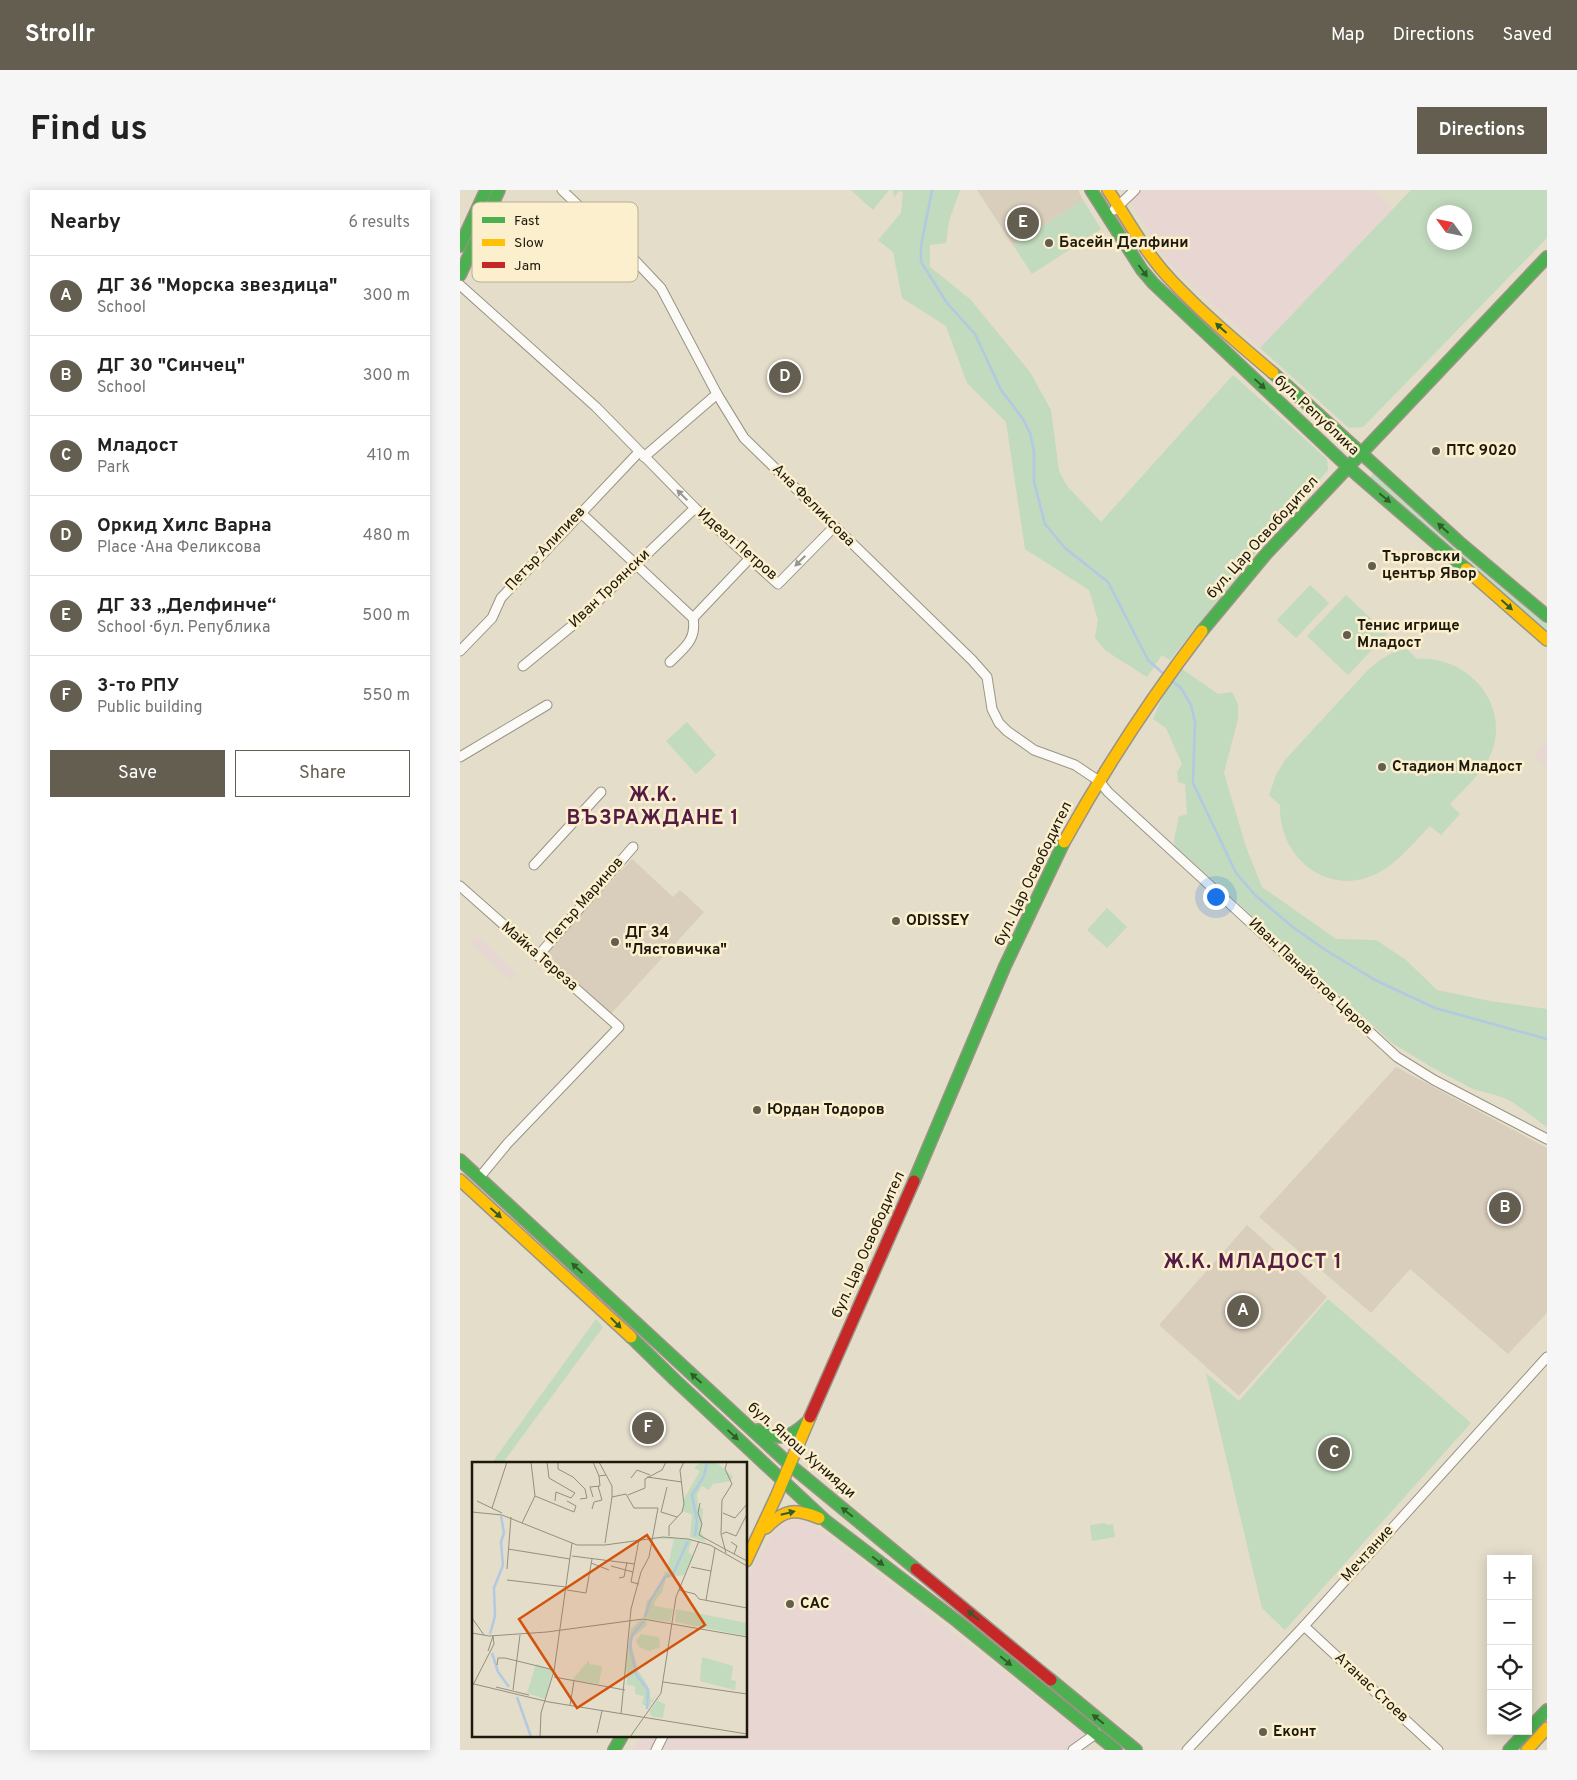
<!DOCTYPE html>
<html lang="en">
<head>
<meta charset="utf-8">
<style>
  :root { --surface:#fff; --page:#f6f6f6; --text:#222; --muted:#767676; --line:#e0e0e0; --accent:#635e4f }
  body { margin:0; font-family:Overpass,sans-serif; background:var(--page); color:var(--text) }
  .controls { position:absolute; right:15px; bottom:15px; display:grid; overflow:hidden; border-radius:0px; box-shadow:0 2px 12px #0003 }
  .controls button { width:45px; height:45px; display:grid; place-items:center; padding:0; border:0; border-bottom:1px solid var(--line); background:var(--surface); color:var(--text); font:25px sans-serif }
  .compass { position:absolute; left:967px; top:15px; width:45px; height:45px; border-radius:50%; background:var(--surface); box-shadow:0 2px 12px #0003; rotate:303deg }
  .you { position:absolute; left:755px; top:706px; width:18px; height:18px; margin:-12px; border:4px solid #fff; border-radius:50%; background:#1a73e8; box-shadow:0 0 0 8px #1a73e833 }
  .badge { display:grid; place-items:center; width:32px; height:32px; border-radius:50%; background:var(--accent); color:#fff; font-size:16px; font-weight:700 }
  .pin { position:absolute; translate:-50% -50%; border:2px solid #fff; box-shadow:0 1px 5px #0006 }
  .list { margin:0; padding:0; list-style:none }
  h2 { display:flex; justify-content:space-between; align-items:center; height:65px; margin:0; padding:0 20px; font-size:21px }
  h2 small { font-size:16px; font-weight:400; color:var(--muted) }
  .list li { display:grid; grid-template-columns:32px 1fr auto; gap:15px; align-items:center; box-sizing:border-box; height:80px; padding:0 20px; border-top:1px solid var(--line) }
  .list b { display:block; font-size:19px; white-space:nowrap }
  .list p { margin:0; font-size:16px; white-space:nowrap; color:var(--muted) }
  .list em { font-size:16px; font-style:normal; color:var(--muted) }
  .actions { display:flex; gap:10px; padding:15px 20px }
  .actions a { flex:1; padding:11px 0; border:1px solid var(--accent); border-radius:0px; text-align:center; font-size:18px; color:var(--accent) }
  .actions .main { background:var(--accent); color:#fff }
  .icon { flex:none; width:28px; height:28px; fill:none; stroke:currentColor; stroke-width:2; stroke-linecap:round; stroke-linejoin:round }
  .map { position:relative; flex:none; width:1087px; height:1560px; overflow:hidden; border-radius:0px }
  header { display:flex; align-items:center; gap:30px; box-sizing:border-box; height:70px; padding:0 25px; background:var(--accent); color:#fff }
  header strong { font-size:24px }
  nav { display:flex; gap:28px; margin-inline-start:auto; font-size:18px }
  .intro { display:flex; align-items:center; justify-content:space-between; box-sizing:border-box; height:120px; padding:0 30px }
  h1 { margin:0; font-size:35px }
  .button { padding:12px 22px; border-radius:0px; background:var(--accent); color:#fff; font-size:18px; font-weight:700 }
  main { display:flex; gap:30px; padding:0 30px }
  aside { flex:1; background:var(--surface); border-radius:0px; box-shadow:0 2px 12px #0003 }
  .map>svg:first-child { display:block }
  .commercial { fill:#e7d6d2 }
  .education { fill:#d9cdbb }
  .green { fill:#c2dabd; fill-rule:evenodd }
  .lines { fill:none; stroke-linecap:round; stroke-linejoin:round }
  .stream { stroke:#b2c9e2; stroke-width:2.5 }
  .street-casing { stroke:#999485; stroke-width:11 }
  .fast-casing { stroke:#999485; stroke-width:14 }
  .slow-casing { stroke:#999485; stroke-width:14 }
  .jam-casing { stroke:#999485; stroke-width:14 }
  .street { stroke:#fbfaf7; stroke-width:9 }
  .fast { stroke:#4caf50; stroke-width:11 }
  .slow { stroke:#ffc107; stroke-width:11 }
  .jam { stroke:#c62828; stroke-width:11 }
  .oneway { fill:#325c2b }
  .oneway2 { fill:#97958e }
  .poi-dot { fill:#635e4f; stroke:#fbefcd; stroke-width:2 }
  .labels { text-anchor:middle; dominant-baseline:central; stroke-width:5; stroke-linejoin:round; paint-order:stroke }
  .poi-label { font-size:15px; font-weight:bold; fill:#1d190d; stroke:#fbefcd; text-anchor:start }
  .street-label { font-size:15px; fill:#1d190d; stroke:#fbefcd }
  .district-label { font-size:20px; font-weight:bold; letter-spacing:1px; fill:#541b45; stroke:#fbefcd }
  .inset-river { fill:none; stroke:#b2c9e2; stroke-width:2.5 }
  .inset-road { fill:none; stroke:#948f7e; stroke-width:1 }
  .view { fill:#d4530c; fill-opacity:0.15; stroke:#d4530c; stroke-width:2.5 }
  .inset-edge { fill:none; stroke:#1d190d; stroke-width:2.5 }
  .key { fill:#fbefcd; stroke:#b8af93; stroke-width:1 }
  .key-label { font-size:14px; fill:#1d190d }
</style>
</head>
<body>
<header>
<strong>Strollr</strong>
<nav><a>Map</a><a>Directions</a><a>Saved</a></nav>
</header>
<div class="intro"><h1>Find us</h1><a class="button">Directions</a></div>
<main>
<aside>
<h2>Nearby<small>6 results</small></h2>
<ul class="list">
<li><span class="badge">A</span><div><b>ДГ 36 &quot;Морска звездица&quot;</b><p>School</p></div><em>300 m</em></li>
<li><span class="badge">B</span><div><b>ДГ 30 &quot;Синчец&quot;</b><p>School</p></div><em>300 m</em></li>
<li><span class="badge">C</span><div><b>Младост</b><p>Park</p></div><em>410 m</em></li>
<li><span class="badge">D</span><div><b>Оркид Хилс Варна</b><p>Place · Ана Феликсова</p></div><em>480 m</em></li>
<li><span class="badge">E</span><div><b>ДГ 33 „Делфинче“</b><p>School · бул. Република</p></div><em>500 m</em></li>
<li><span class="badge">F</span><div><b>3-то РПУ</b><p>Public building</p></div><em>550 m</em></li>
</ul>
<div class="actions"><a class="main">Save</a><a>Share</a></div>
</aside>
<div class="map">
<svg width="1087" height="1560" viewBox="0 0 1087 1560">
  <rect width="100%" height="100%" fill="#e4ddca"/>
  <!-- commercial -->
  <g class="commercial">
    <polygon points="663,0 913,0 932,19 800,158 706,70"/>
    <polygon points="1087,550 1087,577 1074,565"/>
    <polygon points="18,746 57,785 50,790 11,752"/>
    <polygon points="338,1329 351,1333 625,1545 606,1560 172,1560 182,1546 286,1546 286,1389 315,1341 325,1333"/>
  </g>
  <!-- education -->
  <g class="education">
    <polygon points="517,0 618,0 623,10 553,55"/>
    <polygon points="172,669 213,707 220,700 244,722 149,826 83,765"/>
    <polygon points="936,877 1087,958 1087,1123 1048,1164 950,1079 911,1123 799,1027"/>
    <polygon points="787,1035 867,1107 779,1206 699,1135"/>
  </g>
  <!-- green -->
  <g class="green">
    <polygon points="391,0 429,0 413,20"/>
    <polygon points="433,0 500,0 489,31 486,53 470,55 470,77 510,109 570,182 591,220 599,281 607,296 641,332 773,185 867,269 868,280 810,345 710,470 702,465 687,487 646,461 635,448 638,430 629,400 565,359 546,232 507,193 486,136 442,108 433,62 418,50 441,23 443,2 439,1 434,7"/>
    <path d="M951 0H1087V48L903 237 889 238 800 158ZM974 22H1004V52H974Z"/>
    <polygon points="623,10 641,39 572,84 553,55"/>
    <polygon points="917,279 1087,426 1087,450 906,292"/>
    <polygon points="850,395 869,413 836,448 817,430"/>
    <polygon points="886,405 927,444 888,485 847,446"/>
    <path d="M947 459 957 469C1010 465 1055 519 1028 570 1019 586 1003 600 990 614L1000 624 981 645 970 636C954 652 937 674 916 684 866 708 818 666 820 615L809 605 816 585 825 570 907 481C919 470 931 461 947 459Z"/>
    <path d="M722 479 758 504 772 502 778 514V529L764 583 786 657 802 697 876 749 916 750 946 770 977 800 1030 811 1087 819V937L1054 913 1042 907 1013 899 973 878 932 853 715 656C712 646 719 637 718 627L727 624 725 594 718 592 717 582 722 574 706 538 693 529 702 508Z"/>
    <polygon points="227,532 256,565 236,584 206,551"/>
    <polygon points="647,718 667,737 647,758 627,740"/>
    <polygon points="868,1109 1011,1233 825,1440 802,1418 746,1183 779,1211"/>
    <polygon points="136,1129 143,1137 42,1274 31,1274"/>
    <polygon points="645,1333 646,1335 653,1334 655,1347 632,1351 630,1335"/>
  </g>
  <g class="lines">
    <!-- stream -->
    <g class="stream">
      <polyline points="472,0 461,56 461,72 487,113 515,144 541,200 563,229 570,243 574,261 574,292 585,334 605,358 648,392 688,470 705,485"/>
      <polyline points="711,490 721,498 731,515 735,532 733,593 776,683 796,706 834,738 867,761 915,790 975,818 1087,849"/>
    </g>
    <defs>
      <g id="street">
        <polyline points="102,0 166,61 201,98 257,204 284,248 512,470 527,487 532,519 539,533 547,541 574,560 615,575 639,591 648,602 937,867 974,890 1087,949"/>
        <polyline points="654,20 675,0"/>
        <polyline points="0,95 136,217 235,318 318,394 374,337"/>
        <polyline points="184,267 257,204"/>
        <path d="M120 322 233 428C237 450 224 458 210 472"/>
        <polyline points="233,428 290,368"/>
        <polyline points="0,461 32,428 41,408 179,262"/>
        <polyline points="63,476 113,435 235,318"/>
        <polyline points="0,567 87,515"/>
        <polyline points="74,675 141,602"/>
        <polyline points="0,696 159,837 47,954 19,988"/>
        <polyline points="78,766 173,657"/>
        <polyline points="844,1436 978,1560"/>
        <polyline points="196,1560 203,1546"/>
        <polyline points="613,1560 637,1543"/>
        <polyline points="727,1560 844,1436 1087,1167"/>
      </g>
      <g id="fast">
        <polyline points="631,0 682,80 693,93 888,277 1006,379"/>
        <polyline points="0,56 26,0"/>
        <polyline points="0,85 39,0"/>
        <polyline points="813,183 999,352 1087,426"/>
        <polyline points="742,441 806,364 1087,67"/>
        <polyline points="0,970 330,1275 456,1379"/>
        <polyline points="454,991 545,776 604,652"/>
        <polyline points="171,1147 215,1190 366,1331 497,1431 656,1560"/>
        <path d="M298 1240C319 1251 328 1249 346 1233"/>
        <polyline points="591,1490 676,1560"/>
        <polyline points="1068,1540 1087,1520"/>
        <polyline points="154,1560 162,1546"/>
        <polyline points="1049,1560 1067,1541"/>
      </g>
      <g id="slow">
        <path d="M648 0C668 30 686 64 711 90 743 124 778 153 813 183"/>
        <polyline points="1006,379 1087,450"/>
        <path d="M604 652C645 578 691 508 742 441"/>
        <polyline points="0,990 171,1147"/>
        <path d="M306 1338C324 1319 335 1318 359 1328"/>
        <polyline points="286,1371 316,1307 350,1227"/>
        <polyline points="1067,1560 1087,1538"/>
      </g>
      <g id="jam">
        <polyline points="350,1227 454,991"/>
        <polyline points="456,1379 591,1490"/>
      </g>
    </defs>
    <!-- street casing -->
    <use href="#street" class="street-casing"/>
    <!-- fast casing -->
    <use href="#fast" class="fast-casing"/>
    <!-- slow casing -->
    <use href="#slow" class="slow-casing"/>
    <!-- jam casing -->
    <use href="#jam" class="jam-casing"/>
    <!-- street -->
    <use href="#street" class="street"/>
    <!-- fast -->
    <use href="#fast" class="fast"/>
    <!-- slow -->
    <use href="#slow" class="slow"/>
    <!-- jam -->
    <use href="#jam" class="jam"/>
  </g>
  <!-- one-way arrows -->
  <defs><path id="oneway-solid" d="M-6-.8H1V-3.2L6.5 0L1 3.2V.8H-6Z" transform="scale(1.25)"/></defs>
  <g class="oneway">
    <use href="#oneway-solid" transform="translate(683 81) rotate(53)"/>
    <use href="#oneway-solid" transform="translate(761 138) rotate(-138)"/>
    <use href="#oneway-solid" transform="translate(800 194) rotate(43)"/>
    <use href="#oneway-solid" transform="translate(925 308) rotate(40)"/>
    <use href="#oneway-solid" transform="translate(983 338) rotate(-138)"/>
    <use href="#oneway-solid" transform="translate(1047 415) rotate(42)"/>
    <use href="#oneway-solid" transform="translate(36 1023) rotate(42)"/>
    <use href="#oneway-solid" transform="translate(117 1078) rotate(-137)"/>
    <use href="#oneway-solid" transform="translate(156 1133) rotate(46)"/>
    <use href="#oneway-solid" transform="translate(236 1188) rotate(-138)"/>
    <use href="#oneway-solid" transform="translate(273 1245) rotate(43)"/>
    <use href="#oneway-solid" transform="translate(387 1322) rotate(-141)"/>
    <use href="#oneway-solid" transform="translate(328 1323) rotate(-14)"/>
    <use href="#oneway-solid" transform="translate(418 1371) rotate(37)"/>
    <use href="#oneway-solid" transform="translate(513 1425) rotate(-140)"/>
    <use href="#oneway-solid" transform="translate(546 1471) rotate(39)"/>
    <use href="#oneway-solid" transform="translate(638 1529) rotate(-141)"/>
  </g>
  <g class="oneway2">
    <use href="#oneway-solid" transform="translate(222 305) rotate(-135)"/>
    <use href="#oneway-solid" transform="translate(340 371) rotate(135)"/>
  </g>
  <!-- markers -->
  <g class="poi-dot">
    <circle cx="589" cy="53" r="5"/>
    <circle cx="976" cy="261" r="5"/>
    <circle cx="912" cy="376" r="5"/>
    <circle cx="887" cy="445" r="5"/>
    <circle cx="922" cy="577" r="5"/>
    <circle cx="436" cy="731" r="5"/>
    <circle cx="155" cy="752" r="5"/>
    <circle cx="297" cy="920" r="5"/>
    <circle cx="330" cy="1414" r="5"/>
    <circle cx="803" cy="1542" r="5"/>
  </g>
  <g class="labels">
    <!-- poi labels -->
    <g class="poi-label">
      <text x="599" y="53">Басейн Делфини</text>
      <text x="986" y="261">ПТС 9020</text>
      <text x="922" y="367">Търговски<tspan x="922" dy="17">център Явор</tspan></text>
      <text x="897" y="436">Тенис игрище<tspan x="897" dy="17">Младост</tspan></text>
      <text x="932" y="577">Стадион Младост</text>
      <text x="446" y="731">ODISSEY</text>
      <text x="165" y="743">ДГ 34<tspan x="165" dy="17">"Лястовичка"</tspan></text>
      <text x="307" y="920">Юрдан Тодоров</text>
      <text x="340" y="1414">САС</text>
      <text x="813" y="1542">Еконт</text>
    </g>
    <!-- street labels -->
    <g class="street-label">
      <text transform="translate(856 226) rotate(43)">бул. Република</text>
      <text transform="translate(353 316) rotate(45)">Ана Феликсова</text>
      <text transform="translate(803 348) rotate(-48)">бул. Цар Освободител</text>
      <text transform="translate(277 355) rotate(41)">Идеал Петров</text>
      <text transform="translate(86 359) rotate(-47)">Петър Алипиев</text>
      <text transform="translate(150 399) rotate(-44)">Иван Троянски</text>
      <text transform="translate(574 684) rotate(-64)">бул. Цар Освободител</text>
      <text transform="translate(125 711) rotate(-49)">Петър Маринов</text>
      <text transform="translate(79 767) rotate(41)">Майка Тереза</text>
      <text transform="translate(850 787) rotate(43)">Иван Панайотов Церов</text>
      <text transform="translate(409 1055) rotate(-66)">бул. Цар Освободител</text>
      <text transform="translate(341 1261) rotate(41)">бул. Янош Хунияди</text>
      <text transform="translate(908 1364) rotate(-48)">Мечтание</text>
      <text transform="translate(911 1498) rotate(43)">Атанас Стоев</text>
    </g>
    <!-- district labels -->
    <g class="district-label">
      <text x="193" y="606">Ж.К.<tspan x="193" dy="23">ВЪЗРАЖДАНЕ 1</tspan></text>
      <text x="793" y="1073">Ж.К. МЛАДОСТ 1</text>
    </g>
  </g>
  <!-- overview -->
  <g transform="translate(12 1272)">
    <rect width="275" height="275" fill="#e4ddca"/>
    <path d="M229 0H244L261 15 258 19 241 22 237 28 230 24 225 32 226 44 231 47 229 69 234 80 218 75 220 53 211 49 212 37 228 9 222 6ZM192 75 220 78 216 90 221 94 212 113 194 116 190 130 183 139 182 144 201 147 198 160 171 156 175 139 185 130 193 110H198L195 108 202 77H181ZM204 147 275 161V174L203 160ZM168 158H174L175 163 160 176V185L166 208 177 226 179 239 185 232 177 245 170 242 172 234 163 232V224L155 223 154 195 159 167ZM169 172 187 175 188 185 177 189 167 185 164 179ZM230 195 261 204 259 218 264 219 263 228 228 219ZM117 198V202L130 204 127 222 100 218ZM64 202 81 208 73 237 55 231ZM190 232 186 239 193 242 191 256 179 254 178 249Z" fill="#c2dabd"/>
    <path class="inset-river" d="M223 74 225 59 220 33 232 14 235 0M173 155 178 139 193 115 201 112 216 79M172 159 160 173 158 185 164 212 176 228 175 247M18 172 23 154 22 126 31 103 29 80 32 71 29 54M20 191 26 210 37 225M45 235 59 275"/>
    <path class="inset-road" d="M75 0 77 16 103 31 99 36 84 30 83 39M86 0V7L101 15 113 27 115 36 108 37M121 0 127 14M127 0 140 24V35M175 15 210 20M159 16 165 8 178 13M195 25 189 50 205 55M156 33 173 26V17L190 8 194 0M63 34 102 50 104 44 95 39M121 35 118 25 128 24 127 14 134 13M5 39 30 51M228 41 226 51 230 62 227 73 275 99M20 46 35 0M120 47 122 40 130 38 126 24M0 50 30 53 105 83H133L191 75 216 77 238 83 275 104M251 51 263 56 275 42M50 61 63 34 59 0M250 72 254 70 264 74 275 52M197 74V64L210 50 212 42 208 8 212 0M167 78 159 120 167 122M259 80 265 84 262 92M133 81 140 35 154 32 162 46H186L177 95 169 110 159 147 149 252M36 87 98 97M254 91 249 72 250 38 260 22 253 7 255 0M100 94 163 102M119 101 137 108M139 104 161 110M219 105 239 109M35 107 39 55M147 116 152 115 155 100M35 118 94 125M95 128 114 131 120 97M207 128 223 132 227 137 275 146M234 138 243 86M0 156 12 173M0 171 17 174 75 170 171 157 275 175M16 189 21 174M25 203 26 196H33L82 208M82 215 153 228M191 220 275 232M2 222 77 240 275 272M1 223 22 182 21 174M24 225 57 233M41 228 48 173M98 243 102 219M125 271 130 249M68 275 69 251 82 209 100 81M158 275 189 231 204 135 227 79"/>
    <path class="view" d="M175 73 233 163 105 246 47 157Z"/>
    <rect width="275" height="275" class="inset-edge"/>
  </g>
  <!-- legend -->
  <rect x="12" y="12" width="166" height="80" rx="8" class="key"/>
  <rect x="22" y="27" width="23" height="6" fill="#4caf50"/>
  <rect x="22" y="49" width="23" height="7" fill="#ffc107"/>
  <rect x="22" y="72" width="23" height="6" fill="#c62828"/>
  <g class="key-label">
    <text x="54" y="35">Fast</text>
    <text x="54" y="57">Slow</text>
    <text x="54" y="80">Jam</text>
  </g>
</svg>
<div class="controls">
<button>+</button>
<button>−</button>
<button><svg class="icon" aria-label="locate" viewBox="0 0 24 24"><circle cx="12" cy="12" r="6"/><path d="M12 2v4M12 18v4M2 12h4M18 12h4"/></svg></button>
<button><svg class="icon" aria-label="layers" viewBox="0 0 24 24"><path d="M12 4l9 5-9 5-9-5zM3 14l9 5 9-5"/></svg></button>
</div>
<svg class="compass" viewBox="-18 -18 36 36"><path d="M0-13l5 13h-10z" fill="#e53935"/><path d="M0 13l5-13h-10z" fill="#767676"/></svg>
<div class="you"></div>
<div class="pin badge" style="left:783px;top:1121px">A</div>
<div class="pin badge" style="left:1045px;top:1018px">B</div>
<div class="pin badge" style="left:874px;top:1263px">C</div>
<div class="pin badge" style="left:325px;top:187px">D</div>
<div class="pin badge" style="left:563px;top:33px">E</div>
<div class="pin badge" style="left:188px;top:1238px">F</div>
</div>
</main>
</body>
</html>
